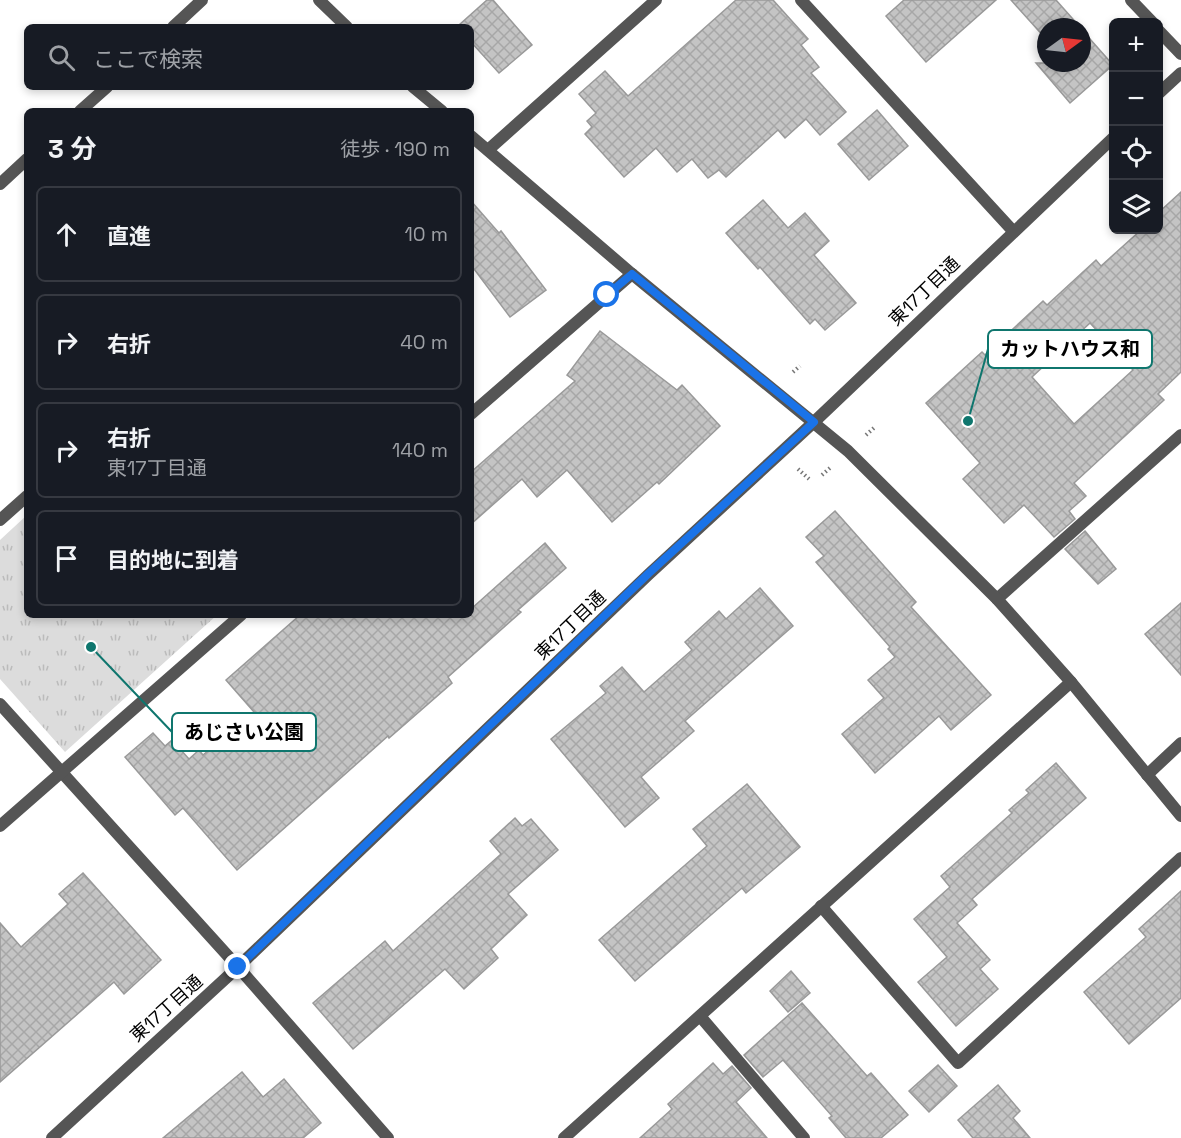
<!DOCTYPE html>
<html lang="ja">
<head>
<meta charset="utf-8">
<style>
  :root { --surface:#171b24; --page:#242831; --text:#f1f3f6; --muted:#9ea1a6; --line:#363941 }
  body { margin:0; font-family:"Space Grotesk","Noto Sans JP",sans-serif; background:var(--page); color:var(--text) }
  .controls { position:absolute; right:18px; top:18px; display:grid; overflow:hidden; border-radius:9px; box-shadow:0 3px 9px #0003 }
  .controls button { width:54px; height:54px; display:grid; place-items:center; padding:0; border:0; border-bottom:2px solid var(--line); background:var(--surface); color:var(--text); font:30px sans-serif }
  .compass { position:absolute; left:1037px; top:18px; width:54px; height:54px; border-radius:50%; background:var(--surface); box-shadow:0 3px 9px #0003; rotate:75deg }
  .stop { position:absolute; width:18px; height:18px; margin:-14px; border:4px solid #1a73e8; border-radius:50%; background:#fff }
  .stop.end { background:#1a73e8; border-color:#fff; box-shadow:0 2px 6px #0008 }
  .list { margin:0; padding:0; list-style:none }
  h2 { display:flex; justify-content:space-between; align-items:center; height:78px; margin:0; padding:0 24px; font-size:26px }
  h2 small { font-size:20px; font-weight:400; color:var(--muted) }
  .list li { display:grid; grid-template-columns:39px 1fr auto; gap:18px; align-items:center; box-sizing:border-box; height:96px; margin:0 12px 12px; padding:0 12px; border:2px solid var(--line); border-radius:9px }
  .list b { display:block; font-size:22px; white-space:nowrap }
  .list p { margin:0; font-size:20px; white-space:nowrap; color:var(--muted) }
  .list em { font-size:20px; font-style:normal; color:var(--muted) }
  .icon { flex:none; width:33px; height:33px; fill:none; stroke:currentColor; stroke-width:2; stroke-linecap:round; stroke-linejoin:round }
  .map { position:relative; flex:none; width:1181px; height:1138px; overflow:hidden }
  .search { position:absolute; background:var(--surface); box-shadow:0 3px 9px #0003; left:24px; top:24px; width:450px; height:66px; display:flex; align-items:center; gap:15px; box-sizing:border-box; padding:0 21px; border-radius:9px; color:var(--muted); font-size:22px }
  .panel { position:absolute; background:var(--surface); box-shadow:0 3px 9px #0003; left:24px; top:108px; width:450px; height:510px; border-radius:9px }
  .map>svg:first-child { display:block }
  .park { fill:url(#park-tufts) }
  .building { fill:url(#building-cross-hatch); stroke:#999; stroke-width:1.5; fill-rule:evenodd }
  .lines { fill:none; stroke-linecap:round; stroke-linejoin:round }
  .path { stroke:#777; stroke-width:4; stroke-dasharray:1.5 3; stroke-linecap:butt }
  .minor { stroke:#555; stroke-width:12 }
  .tertiary { stroke:#555; stroke-width:12 }
  .route { stroke:#1a73e8; stroke-width:8 }
  .labels { text-anchor:middle; dominant-baseline:central; stroke-width:4.5; stroke-linejoin:round; paint-order:stroke }
  .street-label { font-size:18px; fill:#000; stroke:#fff }
  .leader { fill:none; stroke:#0f766e; stroke-width:2 }
  .callout-dot { fill:#0f766e; stroke:#fff; stroke-width:2 }
  .callout { fill:#fff; stroke:#0f766e; stroke-width:2 }
  .callout-label { font-size:20px; text-anchor:middle; font-weight:bold; fill:#000 }
</style>
</head>
<body>
<div class="map">
<svg width="1181" height="1138" viewBox="0 0 1181 1138">
  <defs>
    <pattern id="park-tufts" width="24" height="20" patternUnits="userSpaceOnUse" patternTransform="scale(1.5)"><rect width="24" height="20" fill="#dcdcdc"/><path d="M3 7l-1-3M5 7V3M7 7l1-3M15 17l-1-3M17 17v-4M19 17l1-3" fill="none" stroke="#bbb"/></pattern>
    <pattern id="building-cross-hatch" width="8" height="8" patternUnits="userSpaceOnUse" patternTransform="scale(1.5)"><rect width="8" height="8" fill="#c4c4c4"/><path d="M0 0l8 8M0 8l8-8" fill="none" stroke="#a7a7a7"/></pattern>
  </defs>
  <rect width="100%" height="100%" fill="#fff"/>
  <!-- park -->
  <polygon class="park" points="27,515 27,615 217,615 65,752 0,679 0,540"/>
  <!-- building -->
  <g class="building">
    <polygon points="487,0 493,0 532,45 499,73 471,42 471,27 458,26"/>
    <polygon points="736,0 773,0 808,39 801,45 819,67 811,73 846,112 820,135 806,119 785,138 778,130 726,177 719,170 708,178 692,159 677,172 656,148 624,177 585,134 592,127 587,121 596,113 579,94 605,71 628,96"/>
    <polygon points="904,0 996,0 926,62 886,16"/>
    <polygon points="1011,0 1056,0 1080,27 1046,27 1046,39"/>
    <polygon points="1082,30 1113,65 1070,103 1036,63 1082,63"/>
    <polygon points="877,110 908,146 869,180 838,144"/>
    <path d="M1181 192V372L1158 394 1164 400 1074 483 1086 496 1069 511 1075 519 1054 537 1024 505 1004 523 963 479 980 463 926 403 982 352 985 355 1043 301 1047 305 1096 260 1101 266 1141 230H1158V213ZM1090 323 1133 370 1074 424 1032 377Z"/>
    <polygon points="763,200 788,228 805,213 829,241 814,255 856,303 825,330 815,319 810,324 760,267 758,269 726,233"/>
    <polygon points="471,201 499,233 501,231 546,290 510,317 471,265"/>
    <polygon points="600,331 677,390 682,385 720,426 659,484 657,482 612,522 567,470 537,497 522,479 471,524 471,472 575,381 567,375"/>
    <polygon points="835,511 916,602 911,607 991,695 951,730 939,716 875,773 842,734 884,698 868,680 895,657 888,649 890,647 816,562 824,556 806,537"/>
    <polygon points="1085,531 1116,569 1098,584 1065,549"/>
    <polygon points="545,543 566,568 518,610 521,612 448,677 452,683 389,738 388,736 237,870 183,808 175,815 125,757 153,733 165,746 172,740 189,759 199,750 203,755 254,712 226,680 300,615 471,615 471,609"/>
    <polygon points="760,588 793,626 685,721 694,731 641,777 659,798 625,827 551,739 606,693 600,686 622,667 644,692 692,650 685,642 719,611 726,619"/>
    <polygon points="1181,603 1181,675 1145,634"/>
    <polygon points="1056,763 1086,798 972,899 977,905 957,923 990,960 980,969 998,989 956,1026 918,982 947,957 914,919 950,887 941,876 1012,813 1009,810 1029,793 1026,790"/>
    <polygon points="747,784 800,847 746,893 742,888 635,981 599,940 707,846 693,829"/>
    <polygon points="515,818 522,826 531,819 558,850 508,894 527,915 491,949 498,958 464,989 445,969 353,1049 313,1003 385,941 393,951 501,854 490,841"/>
    <polygon points="83,873 161,960 124,994 114,982 0,1082 0,923 21,947 68,904 59,894"/>
    <polygon points="1181,891 1181,998 1129,1044 1084,992 1146,937 1139,929"/>
    <polygon points="791,971 810,993 788,1012 770,991"/>
    <polygon points="802,1003 867,1076 871,1073 908,1115 881,1138 846,1138 829,1118 832,1116 783,1060 763,1077 744,1055"/>
    <polygon points="713,1063 723,1074 732,1066 751,1088 736,1102 767,1138 640,1138 672,1109 668,1104"/>
    <polygon points="938,1065 957,1086 929,1112 909,1091"/>
    <polygon points="242,1072 263,1097 284,1079 321,1123 303,1138 163,1138"/>
    <polygon points="998,1085 1020,1111 1013,1118 1030,1138 973,1138 958,1120"/>
  </g>
  <g class="lines">
    <!-- path -->
    <g class="path">
      <polyline points="793,372 800,366"/>
      <polyline points="866,435 875,427"/>
      <polyline points="798,469 809,479"/>
      <polyline points="822,475 830,468"/>
    </g>
    <!-- minor -->
    <g class="minor">
      <polyline points="801,0 1013,231"/>
      <polyline points="1131,0 1152,22"/>
      <polyline points="173,27 202,0"/>
      <polyline points="1158,30 1181,54"/>
      <polyline points="80,111 107,87"/>
      <polyline points="488,150 656,0"/>
      <polyline points="0,184 27,159"/>
      <polyline points="471,414 632,274"/>
      <polyline points="0,520 27,496"/>
      <polyline points="997,599 1181,435"/>
      <polyline points="0,704 238,967 388,1138"/>
      <polyline points="1147,775 1181,743"/>
      <polyline points="0,826 241,615"/>
      <polyline points="821,906 958,1063 1181,858"/>
      <polyline points="700,1016 804,1138"/>
      <polyline points="564,1138 1071,682"/>
    </g>
    <!-- tertiary -->
    <g class="tertiary">
      <polyline points="319,0 347,27"/>
      <polyline points="413,87 442,111"/>
      <polyline points="1158,94 1181,73"/>
      <polyline points="471,136 632,274 848,451 997,599 1071,682 1181,816"/>
      <polyline points="52,1138 238,967 648,575 814,422 1114,137"/>
    </g>
  </g>
  <g class="lines">
    <!-- route -->
    <polyline class="route" points="238,967 648,574 814,422 632,274 607,295"/>
  </g>
  <g class="labels">
    <!-- street labels -->
    <g class="street-label">
      <text transform="translate(924 291) rotate(-44)">東17丁目通</text>
      <text transform="translate(570 625) rotate(-44)">東17丁目通</text>
      <text transform="translate(166 1008) rotate(-42)">東17丁目通</text>
    </g>
  </g>
  <!-- callouts -->
  <path class="leader" d="M968 421L988 349M91 647L172 732"/>
  <g class="callout-dot">
    <circle cx="968" cy="421" r="6"/>
    <circle cx="91" cy="647" r="6"/>
  </g>
  <g class="callout">
    <rect x="988" y="330" width="164" height="38" rx="6"/>
    <rect x="172" y="713" width="144" height="38" rx="6"/>
  </g>
  <g class="callout-label">
    <text x="1070" y="356">カットハウス和</text>
    <text x="244" y="739">あじさい公園</text>
  </g>
</svg>
<div class="controls">
<button>+</button>
<button>−</button>
<button><svg class="icon" aria-label="locate" viewBox="0 0 24 24"><circle cx="12" cy="12" r="6"/><path d="M12 2v4M12 18v4M2 12h4M18 12h4"/></svg></button>
<button><svg class="icon" aria-label="layers" viewBox="0 0 24 24"><path d="M12 4l9 5-9 5-9-5zM3 14l9 5 9-5"/></svg></button>
</div>
<svg class="compass" viewBox="-18 -18 36 36"><path d="M0-13l5 13h-10z" fill="#e53935"/><path d="M0 13l5-13h-10z" fill="#9ea1a6"/></svg>
<div class="stop" style="left:607px;top:295px"></div>
<div class="stop end" style="left:238px;top:967px"></div>
<div class="search"><svg class="icon" aria-label="search" viewBox="0 0 24 24"><circle cx="10" cy="10" r="6"/><path d="M15 15l6 6"/></svg>ここで検索</div>
<section class="panel">
<h2>3 分<small>徒歩 · 190 m</small></h2>
<ul class="list">
<li><svg class="icon" aria-label="ahead" viewBox="0 0 24 24"><path d="M12 20V5M6 11l6-6 6 6"/></svg><div><b>直進</b></div><em>10 m</em></li>
<li><svg class="icon" aria-label="right" viewBox="0 0 24 24"><path d="M7 20v-9h11M14 6l5 5-5 5"/></svg><div><b>右折</b></div><em>40 m</em></li>
<li><svg class="icon" aria-label="right" viewBox="0 0 24 24"><path d="M7 20v-9h11M14 6l5 5-5 5"/></svg><div><b>右折</b><p>東17丁目通</p></div><em>140 m</em></li>
<li><svg class="icon" aria-label="arrive" viewBox="0 0 24 24"><path d="M6 21V4h12l-3 4 3 4H6"/></svg><div><b>目的地に到着</b></div></li>
</ul>
</section>
</div>
</body>
</html>
